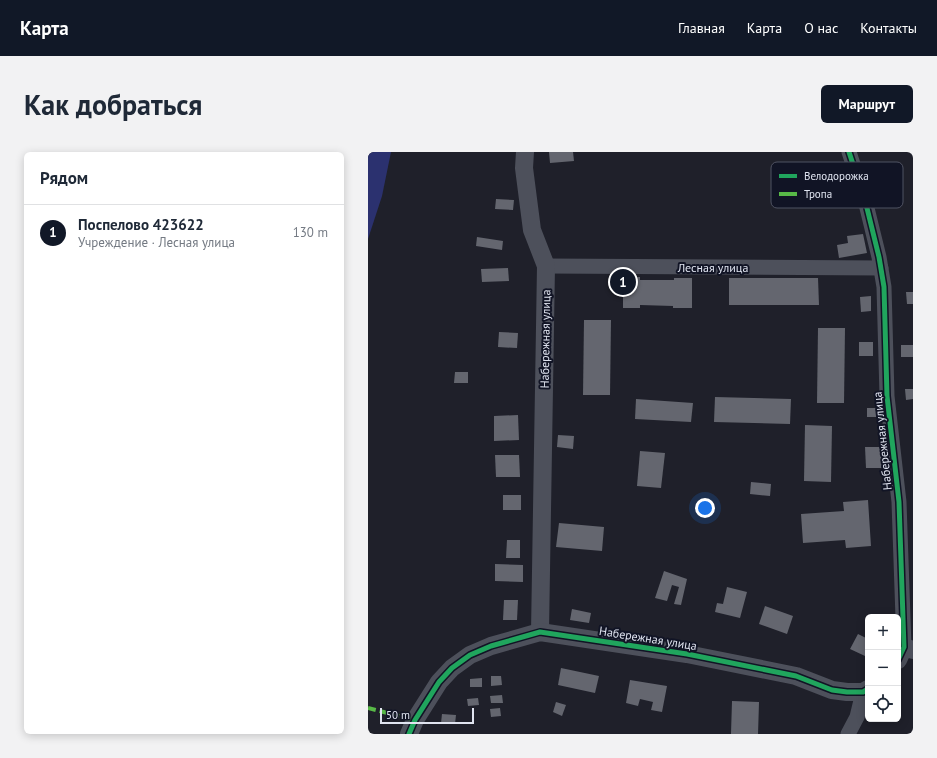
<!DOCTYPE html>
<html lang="ru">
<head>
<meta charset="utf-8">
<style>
  :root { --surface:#fff; --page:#f2f2f3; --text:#1f2937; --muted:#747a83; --line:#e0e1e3; --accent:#111827 }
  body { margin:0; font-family:"PT Sans",sans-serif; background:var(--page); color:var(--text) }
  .controls { position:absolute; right:12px; bottom:12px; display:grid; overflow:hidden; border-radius:6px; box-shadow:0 2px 10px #0003 }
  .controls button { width:36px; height:36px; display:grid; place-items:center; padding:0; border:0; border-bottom:1px solid var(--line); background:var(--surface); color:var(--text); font:20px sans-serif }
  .scale { position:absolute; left:12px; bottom:10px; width:94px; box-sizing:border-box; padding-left:4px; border:2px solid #e0e4f0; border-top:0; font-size:11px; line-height:14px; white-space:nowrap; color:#e0e4f0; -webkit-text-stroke:3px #111425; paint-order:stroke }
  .you { position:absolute; left:337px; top:356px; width:14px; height:14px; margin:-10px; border:3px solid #fff; border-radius:50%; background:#1a73e8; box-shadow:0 0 0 6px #1a73e833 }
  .badge { display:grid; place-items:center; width:26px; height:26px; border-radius:50%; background:var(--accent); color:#fff; font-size:13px; font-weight:700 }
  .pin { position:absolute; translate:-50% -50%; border:2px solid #fff; box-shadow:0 1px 4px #0006 }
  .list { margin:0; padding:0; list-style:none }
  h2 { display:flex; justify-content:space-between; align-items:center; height:52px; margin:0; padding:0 16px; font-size:17px }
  h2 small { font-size:13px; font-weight:400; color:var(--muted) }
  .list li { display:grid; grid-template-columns:26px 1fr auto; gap:12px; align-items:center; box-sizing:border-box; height:56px; padding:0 16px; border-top:1px solid var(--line) }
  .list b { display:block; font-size:15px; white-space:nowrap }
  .list p { margin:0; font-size:13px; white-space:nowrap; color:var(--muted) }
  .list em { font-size:13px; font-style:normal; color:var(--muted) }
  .icon { flex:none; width:22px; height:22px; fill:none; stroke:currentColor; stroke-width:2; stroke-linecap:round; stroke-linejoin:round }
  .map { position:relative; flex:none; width:545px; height:582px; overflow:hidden; border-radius:6px }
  header { display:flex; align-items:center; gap:24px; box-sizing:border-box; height:56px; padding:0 20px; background:var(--accent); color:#fff }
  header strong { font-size:19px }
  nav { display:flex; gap:22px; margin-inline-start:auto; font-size:14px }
  .intro { display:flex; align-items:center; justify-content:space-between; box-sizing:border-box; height:96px; padding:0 24px }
  h1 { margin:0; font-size:28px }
  .button { padding:10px 18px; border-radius:6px; background:var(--accent); color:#fff; font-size:14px; font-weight:700 }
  main { display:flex; gap:24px; padding:0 24px }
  aside { flex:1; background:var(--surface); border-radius:6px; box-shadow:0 2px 10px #0003 }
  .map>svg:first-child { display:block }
  .green { fill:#2b316f }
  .building { fill:#64666f }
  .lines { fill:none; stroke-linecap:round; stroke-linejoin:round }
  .minor { stroke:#4d505b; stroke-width:15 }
  .tertiary { stroke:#4d505b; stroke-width:18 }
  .quiet { stroke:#58b947; stroke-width:4; stroke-dasharray:8 4; stroke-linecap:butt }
  .cycleway-casing { stroke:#111425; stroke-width:8 }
  .cycleway { stroke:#20a55d; stroke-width:5 }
  .labels { text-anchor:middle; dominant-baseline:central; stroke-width:4; stroke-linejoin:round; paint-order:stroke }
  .street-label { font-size:12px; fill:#e0e4f0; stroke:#111425 }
  .key { fill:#111425; stroke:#4f5262; stroke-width:1 }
  .key-label { font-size:11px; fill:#e0e4f0 }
</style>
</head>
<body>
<header>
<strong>Карта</strong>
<nav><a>Главная</a><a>Карта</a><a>О нас</a><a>Контакты</a></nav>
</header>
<div class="intro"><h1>Как добраться</h1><a class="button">Маршрут</a></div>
<main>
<aside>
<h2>Рядом<small></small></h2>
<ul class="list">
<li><span class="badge">1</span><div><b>Поспелово 423622</b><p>Учреждение · Лесная улица</p></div><em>130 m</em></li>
</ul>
</aside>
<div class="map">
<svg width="545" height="582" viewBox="0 0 545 582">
  <rect width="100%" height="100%" fill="#1f202a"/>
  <!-- green -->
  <polygon class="green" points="0,0 23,0 14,44 0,87"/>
  <!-- building -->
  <g class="building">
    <polygon points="181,0 205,0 206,9 182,11"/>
    <polygon points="128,47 146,48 145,58 127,57"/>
    <polygon points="495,82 499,101 471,106 469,93 480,91 479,84"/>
    <polygon points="109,85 135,89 134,98 108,94"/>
    <polygon points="140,116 141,129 114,130 113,117"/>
    <polygon points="255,125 272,125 272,128 306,128 306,126 324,126 324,156 305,156 305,154 272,153 272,156 255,156"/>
    <polygon points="361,126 450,126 451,153 361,153"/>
    <polygon points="538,140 545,140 545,152 539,152"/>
    <polygon points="503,144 503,159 493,160 492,145"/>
    <polygon points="216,168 243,168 242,243 215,243"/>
    <polygon points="450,176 477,176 476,251 449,251"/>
    <polygon points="131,180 150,181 149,196 130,195"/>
    <rect x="491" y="190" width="14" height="14"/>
    <rect x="533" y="193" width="12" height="12"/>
    <polygon points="87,220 100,220 100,231 86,231"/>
    <polygon points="537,237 545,237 545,247 538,248"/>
    <polygon points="347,245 423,247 422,272 346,270"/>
    <polygon points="268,247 325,251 323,270 267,267"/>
    <rect x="499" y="256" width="15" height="9"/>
    <polygon points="150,263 151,288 126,289 126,264"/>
    <polygon points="437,273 464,274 463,330 436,329"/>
    <polygon points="190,283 206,284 205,297 189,295"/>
    <polygon points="497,295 514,295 515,316 498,316"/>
    <polygon points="272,299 297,301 293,336 269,334"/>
    <polygon points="127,303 151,303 152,325 128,325"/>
    <polygon points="383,330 403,332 402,344 382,342"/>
    <rect x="135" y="343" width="18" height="15"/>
    <polygon points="500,348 503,394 478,396 477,388 435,391 433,362 476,359 475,350"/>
    <polygon points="191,371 236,375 234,399 188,395"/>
    <polygon points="139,388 152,388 152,406 138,406"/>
    <polygon points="127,412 155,413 155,430 127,429"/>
    <polygon points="296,419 319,427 313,453 306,452 311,435 304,433 299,449 287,446"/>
    <polygon points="359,435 379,440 372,466 347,460 349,451 355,452"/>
    <polygon points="136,448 150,448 149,468 135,468"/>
    <polygon points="397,454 425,464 419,482 391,472"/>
    <polygon points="204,457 223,461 221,471 202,468"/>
    <polygon points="490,482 500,487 500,497 497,504 482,497"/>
    <polygon points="193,516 231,524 227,541 190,533"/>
    <polygon points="123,524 133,524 134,533 123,534"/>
    <polygon points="114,526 114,535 102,535 102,527"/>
    <polygon points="262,528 299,534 294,560 283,558 285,550 272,547 270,554 258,551"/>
    <polygon points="134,543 135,551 123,551 122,544"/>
    <polygon points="110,546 111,553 100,554 99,547"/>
    <polygon points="364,549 391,550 390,582 363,582"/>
    <polygon points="188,550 198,553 194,564 185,560"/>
    <polygon points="132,556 133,564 123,565 122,557"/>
    <polygon points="74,562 88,563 87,572 73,571"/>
  </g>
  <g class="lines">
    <!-- minor -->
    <g class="minor">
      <polyline points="481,0 498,52 511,105 516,135 519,244 531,350 536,495"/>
      <polyline points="178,114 513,116"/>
      <polyline points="480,582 489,565 495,540"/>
    </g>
    <!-- tertiary -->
    <g class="tertiary">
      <polyline points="157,0 156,16 164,78 178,114 172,480"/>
      <polyline points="530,508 536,495 545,498"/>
      <polyline points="41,582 47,568 71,530 84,516 102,503 123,494 172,480 319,502 428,524 464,538 479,540 495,540 500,537"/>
    </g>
    <!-- quiet -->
    <polyline class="quiet" points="0,556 47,568"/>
    <defs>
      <g id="cycleway">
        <polyline points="481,0 498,52 511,105 516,135 519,244 531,350 536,495 530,508"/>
        <polyline points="41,582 47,568 71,530 84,516 102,503 123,494 172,480 319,502 428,524 464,538 479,540 495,540 500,537"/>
      </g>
    </defs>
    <!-- cycleway casing -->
    <use href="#cycleway" class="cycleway-casing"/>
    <!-- cycleway -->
    <use href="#cycleway" class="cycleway"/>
  </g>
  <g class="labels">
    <!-- street labels -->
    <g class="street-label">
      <text x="345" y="115">Лесная улица</text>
      <text transform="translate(177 187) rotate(-89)">Набережная улица</text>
      <text transform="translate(514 289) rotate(-96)">Набережная улица</text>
      <text transform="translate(280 486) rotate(9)">Набережная улица</text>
    </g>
  </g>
  <!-- legend -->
  <rect x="403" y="10" width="132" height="46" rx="6" class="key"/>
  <rect x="411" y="22" width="18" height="4" fill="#20a55d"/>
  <rect x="411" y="40" width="18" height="4" fill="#58b947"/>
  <g class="key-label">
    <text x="436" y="28">Велодорожка</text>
    <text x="436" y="46">Тропа</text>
  </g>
</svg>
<div class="controls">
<button>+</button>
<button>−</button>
<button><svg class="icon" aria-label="locate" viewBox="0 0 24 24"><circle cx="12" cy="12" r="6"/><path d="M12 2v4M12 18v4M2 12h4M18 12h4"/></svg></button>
</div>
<div class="scale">50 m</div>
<div class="you"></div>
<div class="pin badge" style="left:255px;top:130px">1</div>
</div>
</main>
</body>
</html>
